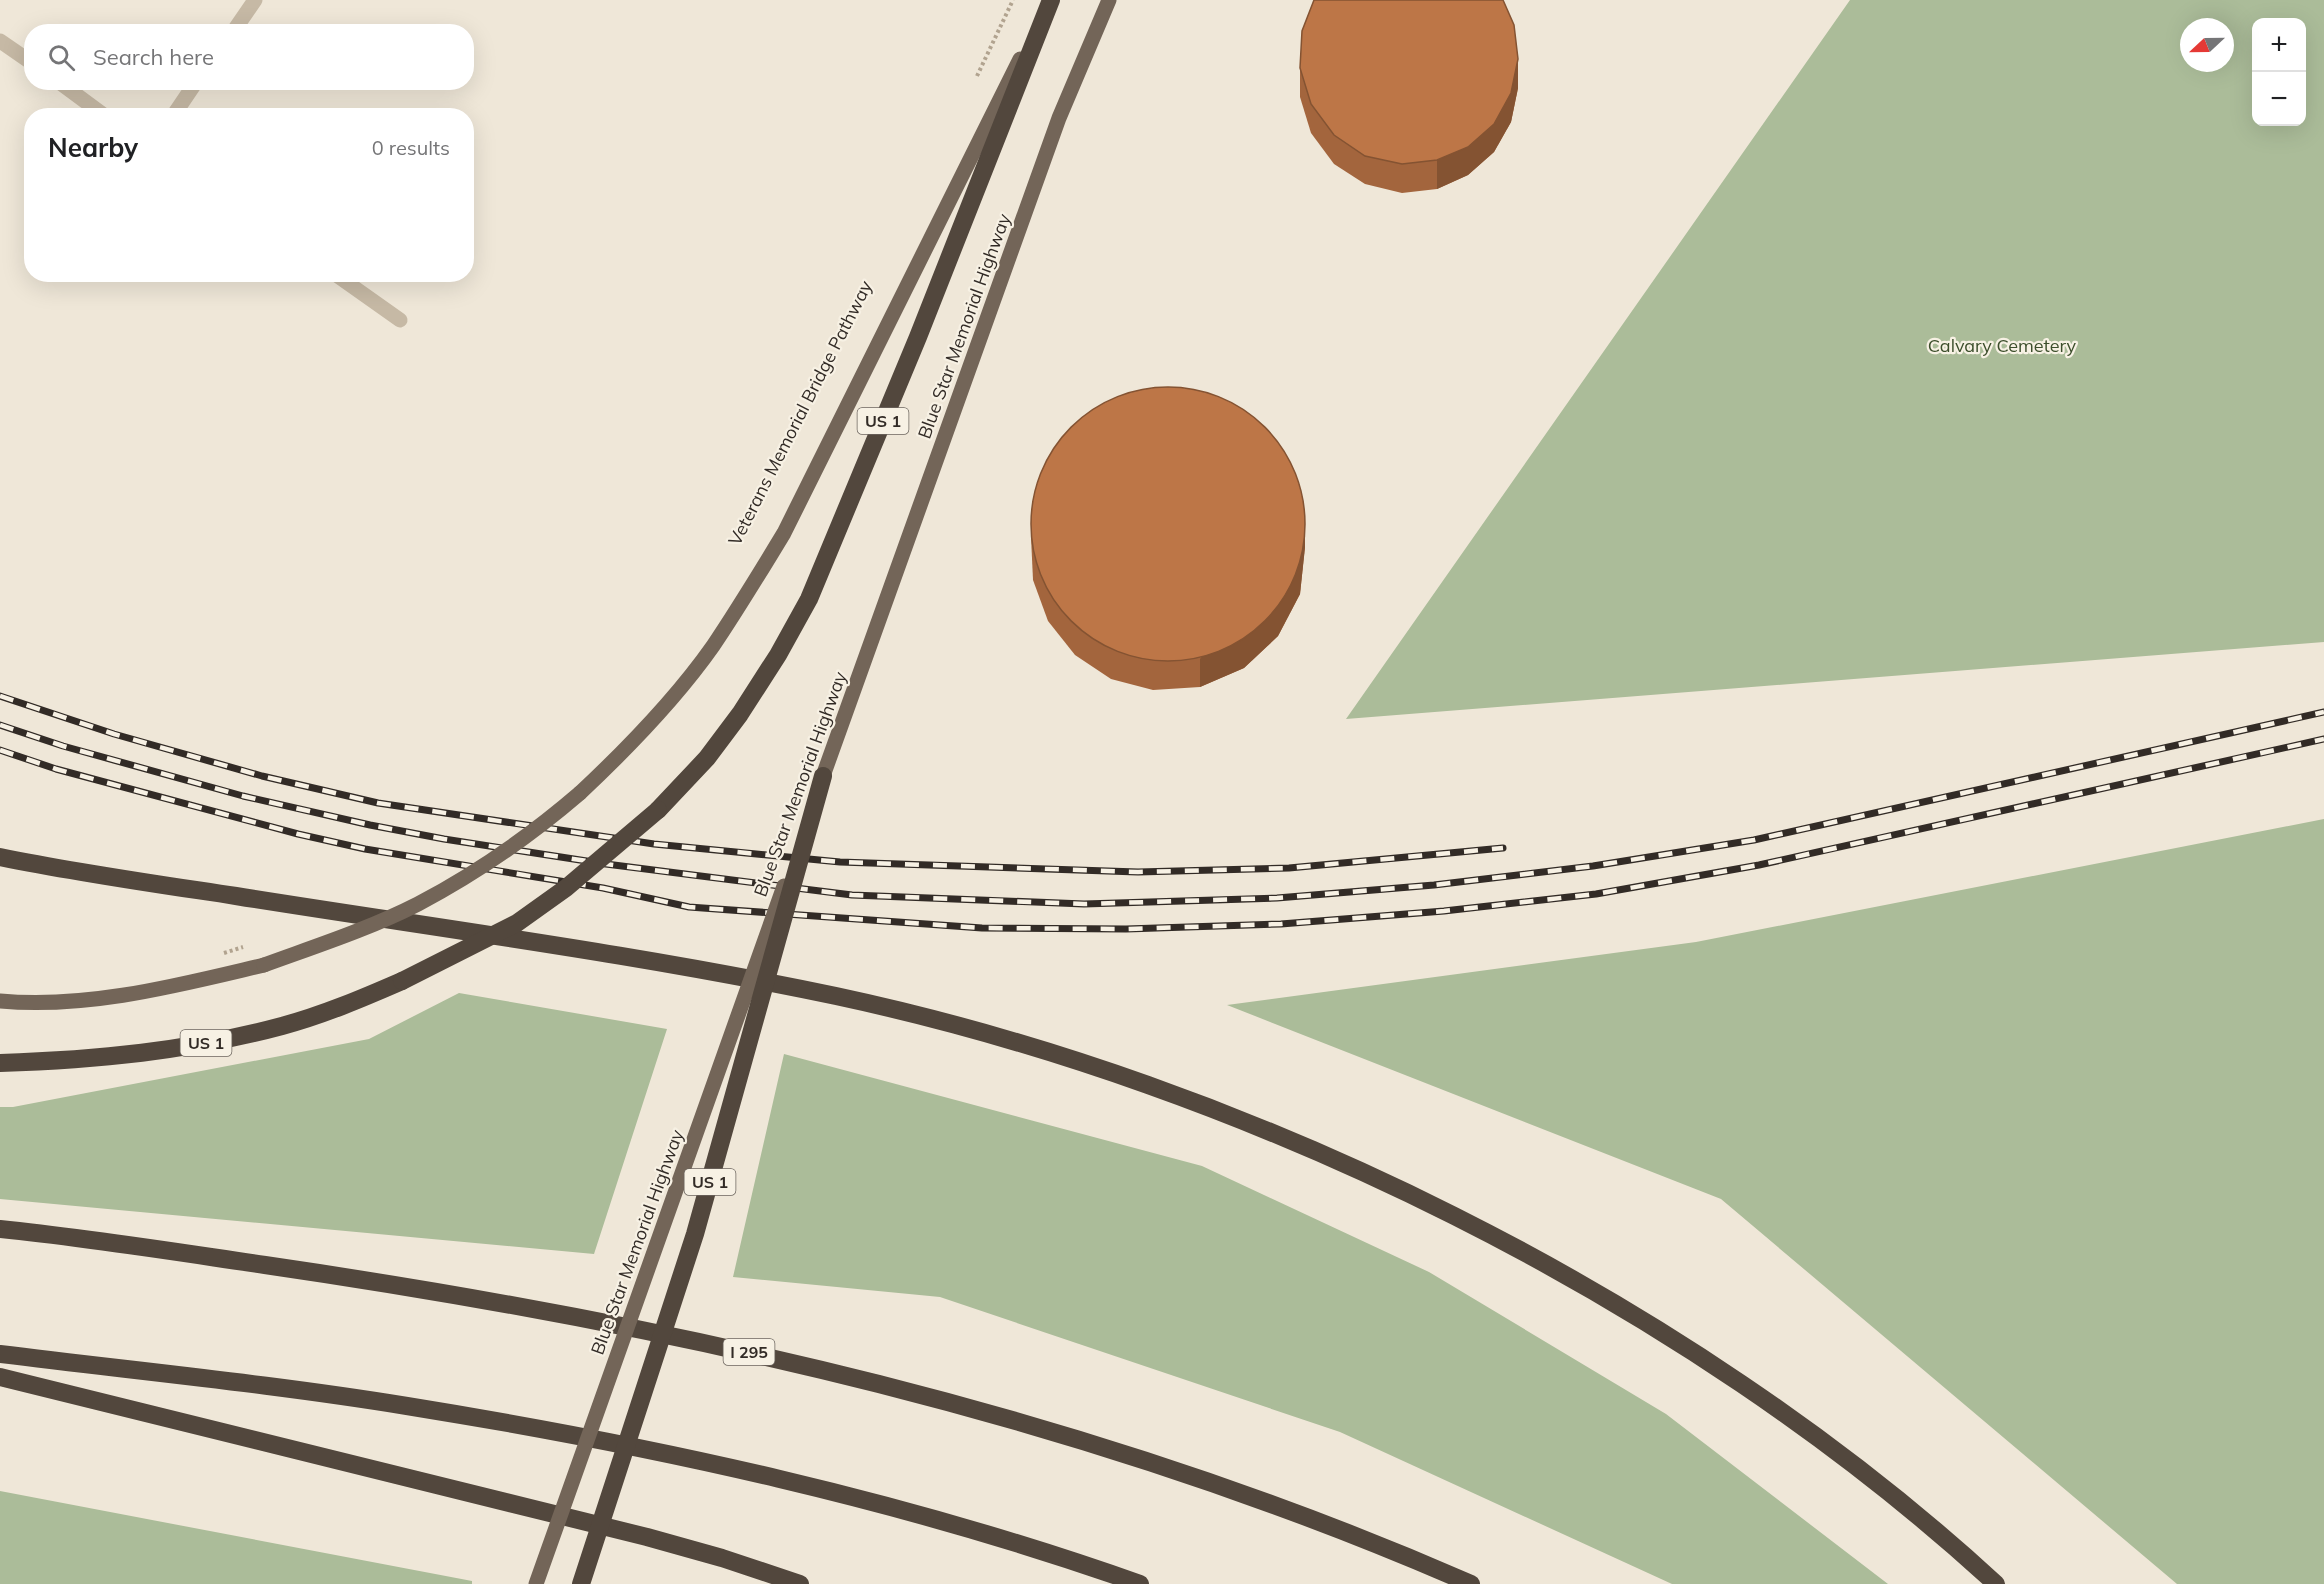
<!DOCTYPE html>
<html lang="en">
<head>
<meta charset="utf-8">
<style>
  :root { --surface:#fff; --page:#f6f6f6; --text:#202124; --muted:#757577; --line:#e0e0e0 }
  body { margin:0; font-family:Mulish,sans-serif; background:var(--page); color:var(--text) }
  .controls { position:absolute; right:18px; top:18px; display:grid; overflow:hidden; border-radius:12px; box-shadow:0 6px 24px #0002 }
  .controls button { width:54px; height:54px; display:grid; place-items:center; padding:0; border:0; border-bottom:2px solid var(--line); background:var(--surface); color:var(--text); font:30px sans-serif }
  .compass { position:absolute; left:2180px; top:18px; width:54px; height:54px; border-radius:50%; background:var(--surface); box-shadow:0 6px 24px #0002; rotate:248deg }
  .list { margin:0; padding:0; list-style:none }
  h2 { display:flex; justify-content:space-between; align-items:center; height:78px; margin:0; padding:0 24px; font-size:26px }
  h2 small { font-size:20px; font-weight:400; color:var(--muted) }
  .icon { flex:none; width:33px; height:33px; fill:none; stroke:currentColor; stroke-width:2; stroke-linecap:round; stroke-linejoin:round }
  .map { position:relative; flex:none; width:2324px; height:1584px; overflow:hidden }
  .search { position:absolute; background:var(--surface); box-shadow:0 6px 24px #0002; left:24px; top:24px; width:450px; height:66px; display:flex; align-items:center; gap:15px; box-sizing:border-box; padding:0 21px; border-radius:24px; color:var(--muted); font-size:22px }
  .panel { position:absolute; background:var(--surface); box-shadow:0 6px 24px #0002; left:24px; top:108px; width:450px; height:174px; border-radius:24px }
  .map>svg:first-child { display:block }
  .green { fill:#abbc99; fill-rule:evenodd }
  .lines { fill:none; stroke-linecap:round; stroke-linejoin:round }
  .path { stroke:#b1a38f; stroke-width:4; stroke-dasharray:3 3; stroke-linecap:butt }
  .service { stroke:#c6b9a5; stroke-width:15 }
  .primary { stroke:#736558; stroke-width:15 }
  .motorway { stroke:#52473d; stroke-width:18 }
  .rail-casing { stroke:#322b26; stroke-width:7 }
  .rail { stroke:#f7f1e4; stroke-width:4.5; stroke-dasharray:14; stroke-linecap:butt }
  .path-bridge { stroke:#b1a38f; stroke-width:4; stroke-dasharray:3 3; stroke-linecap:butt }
  .primary-bridge { stroke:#736558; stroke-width:15 }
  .motorway-bridge { stroke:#52473d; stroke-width:18 }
  .wall { fill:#a3653d }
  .shaded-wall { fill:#845332 }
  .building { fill:#bd7647; stroke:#845332; stroke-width:1.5 }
  .labels { text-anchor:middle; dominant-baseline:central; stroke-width:4.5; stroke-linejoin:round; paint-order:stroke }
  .shield { fill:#f7f1e4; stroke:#6d665f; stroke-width:1.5 }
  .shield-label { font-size:16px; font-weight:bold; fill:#322b26 }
  .street-label { font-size:18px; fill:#322b26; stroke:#f7f1e4 }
  .park-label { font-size:18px; fill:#3c4e2b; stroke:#f7f1e4 }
</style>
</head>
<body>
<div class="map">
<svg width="2324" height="1584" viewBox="0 0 2324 1584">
  <rect width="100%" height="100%" fill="#efe7d8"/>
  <!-- green -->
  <g class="green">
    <path d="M1850 0H2324V642L1346 719ZM2256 22H2302V122H2256ZM2189 27H2225V63H2189Z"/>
    <polygon points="2324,819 2324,1584 2177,1584 1721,1199 1227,1005 1696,942"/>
    <polygon points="459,993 667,1029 594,1254 0,1199 0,1107 13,1107 369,1039"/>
    <polygon points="784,1054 1202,1166 1429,1272 1666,1414 1888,1584 1672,1584 1340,1432 940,1297 733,1277"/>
    <polygon points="0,1491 472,1581 472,1584 0,1584"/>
  </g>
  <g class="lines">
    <!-- path -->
    <polyline class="path" points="977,76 1013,0"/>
    <!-- service -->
    <g class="service">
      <polyline points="233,32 255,0"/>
      <polyline points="0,41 32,63"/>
      <polyline points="59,82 105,116"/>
      <polyline points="173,116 196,82"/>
      <polyline points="335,274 400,320"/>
    </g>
    <!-- primary -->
    <g class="primary">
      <polyline points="823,776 1059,118 1109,0"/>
      <path d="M580 793C628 748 675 700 713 646 738 609 761 571 784 533L1020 59"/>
      <path d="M0 1001C89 1009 179 985 264 965"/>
    </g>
    <!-- motorway -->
    <g class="motorway">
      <polyline points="658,810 707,758 740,714 778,655 809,599 918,337 1051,0"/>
      <path d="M0 857C78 873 157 884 236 896 436 928 638 954 836 996 1248 1084 1685 1298 1996 1584"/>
      <path d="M0 1063C95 1060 189 1051 282 1026 323 1015 363 998 402 981"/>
      <path d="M0 1229C89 1238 176 1252 265 1265 677 1325 1088 1416 1471 1584"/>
      <path d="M0 1354C136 1371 272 1384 407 1406 655 1446 903 1500 1140 1584"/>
      <polyline points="0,1377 647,1537 722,1558 800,1584"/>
    </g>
    <defs>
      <g id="rail">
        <polyline points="0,696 114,734 262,776 378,803 654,844 840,862 1138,872 1289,868 1503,848"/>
        <polyline points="0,725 63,746 243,796 370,825 444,839 606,864 852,895 1084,904 1277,898 1434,885 1593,866 1754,840 2324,712"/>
        <polyline points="0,750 56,769 298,834 365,849 603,888 689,907 982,928 1126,929 1281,924 1444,911 1596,894 1759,865 2324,739"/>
      </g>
    </defs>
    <!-- rail casing -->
    <use href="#rail" class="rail-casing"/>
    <!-- rail -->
    <use href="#rail" class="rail"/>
    <!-- path-bridge -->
    <polyline class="path-bridge" points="224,953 243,947"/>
    <!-- primary-bridge -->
    <g class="primary-bridge">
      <path d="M264 965C316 946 369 929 418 904 477 873 530 836 580 793"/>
      <polyline points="536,1584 784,886"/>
    </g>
    <!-- motorway-bridge -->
    <g class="motorway-bridge">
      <polyline points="402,981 517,923 566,888 658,810"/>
      <polyline points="581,1584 695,1234 823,776"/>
    </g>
  </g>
  <!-- wall -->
  <g class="wall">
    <polygon points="1300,68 1518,88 1511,122 1494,152 1468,175 1437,189 1402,193 1365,184 1334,164 1311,133 1300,97"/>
    <polygon points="1031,509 1305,547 1300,594 1278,636 1244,668 1200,687 1153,690 1111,679 1075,655 1048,621 1033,580 1031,537"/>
  </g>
  <!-- shaded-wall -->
  <g class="shaded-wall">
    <polygon points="1518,59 1518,88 1511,122 1494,152 1468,175 1437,189 1437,160"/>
    <polygon points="1305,518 1305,547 1300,594 1278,636 1244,668 1200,687 1200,659"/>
  </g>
  <!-- building -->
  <g class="building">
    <polygon points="1314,0 1503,0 1514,25 1518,59 1511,93 1494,124 1468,147 1437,160 1402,164 1365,156 1334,135 1311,104 1300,68 1302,31"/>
    <circle cx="1168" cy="524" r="137"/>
  </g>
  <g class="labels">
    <!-- shield labels -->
    <g class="shield">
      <rect x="857.5" y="408" width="51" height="26" rx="4.5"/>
      <rect x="180.5" y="1030" width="51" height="26" rx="4.5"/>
      <rect x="684.5" y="1169" width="51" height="26" rx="4.5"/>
      <rect x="723.5" y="1339" width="51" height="26" rx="4.5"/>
    </g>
    <g class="shield-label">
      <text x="883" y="421">US 1</text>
      <text x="206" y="1043">US 1</text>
      <text x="710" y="1182">US 1</text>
      <text x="749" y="1352">I 295</text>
    </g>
    <!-- street labels -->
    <g class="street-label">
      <text transform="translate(964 326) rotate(-70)">Blue Star Memorial Highway</text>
      <text transform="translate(800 413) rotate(-63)">Veterans Memorial Bridge Pathway</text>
      <text transform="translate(800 784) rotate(-70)">Blue Star Memorial Highway</text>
      <text transform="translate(637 1242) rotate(-70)">Blue Star Memorial Highway</text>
    </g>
    <!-- park labels -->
    <g class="park-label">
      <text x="2002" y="345">Calvary Cemetery</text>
    </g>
  </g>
</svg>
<div class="controls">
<button>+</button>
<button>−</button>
</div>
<svg class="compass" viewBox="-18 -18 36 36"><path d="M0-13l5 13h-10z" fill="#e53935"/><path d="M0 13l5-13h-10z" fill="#757577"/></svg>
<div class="search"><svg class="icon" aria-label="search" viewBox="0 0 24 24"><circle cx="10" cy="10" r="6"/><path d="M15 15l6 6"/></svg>Search here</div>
<section class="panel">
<h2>Nearby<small>0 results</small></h2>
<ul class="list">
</ul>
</section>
</div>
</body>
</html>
